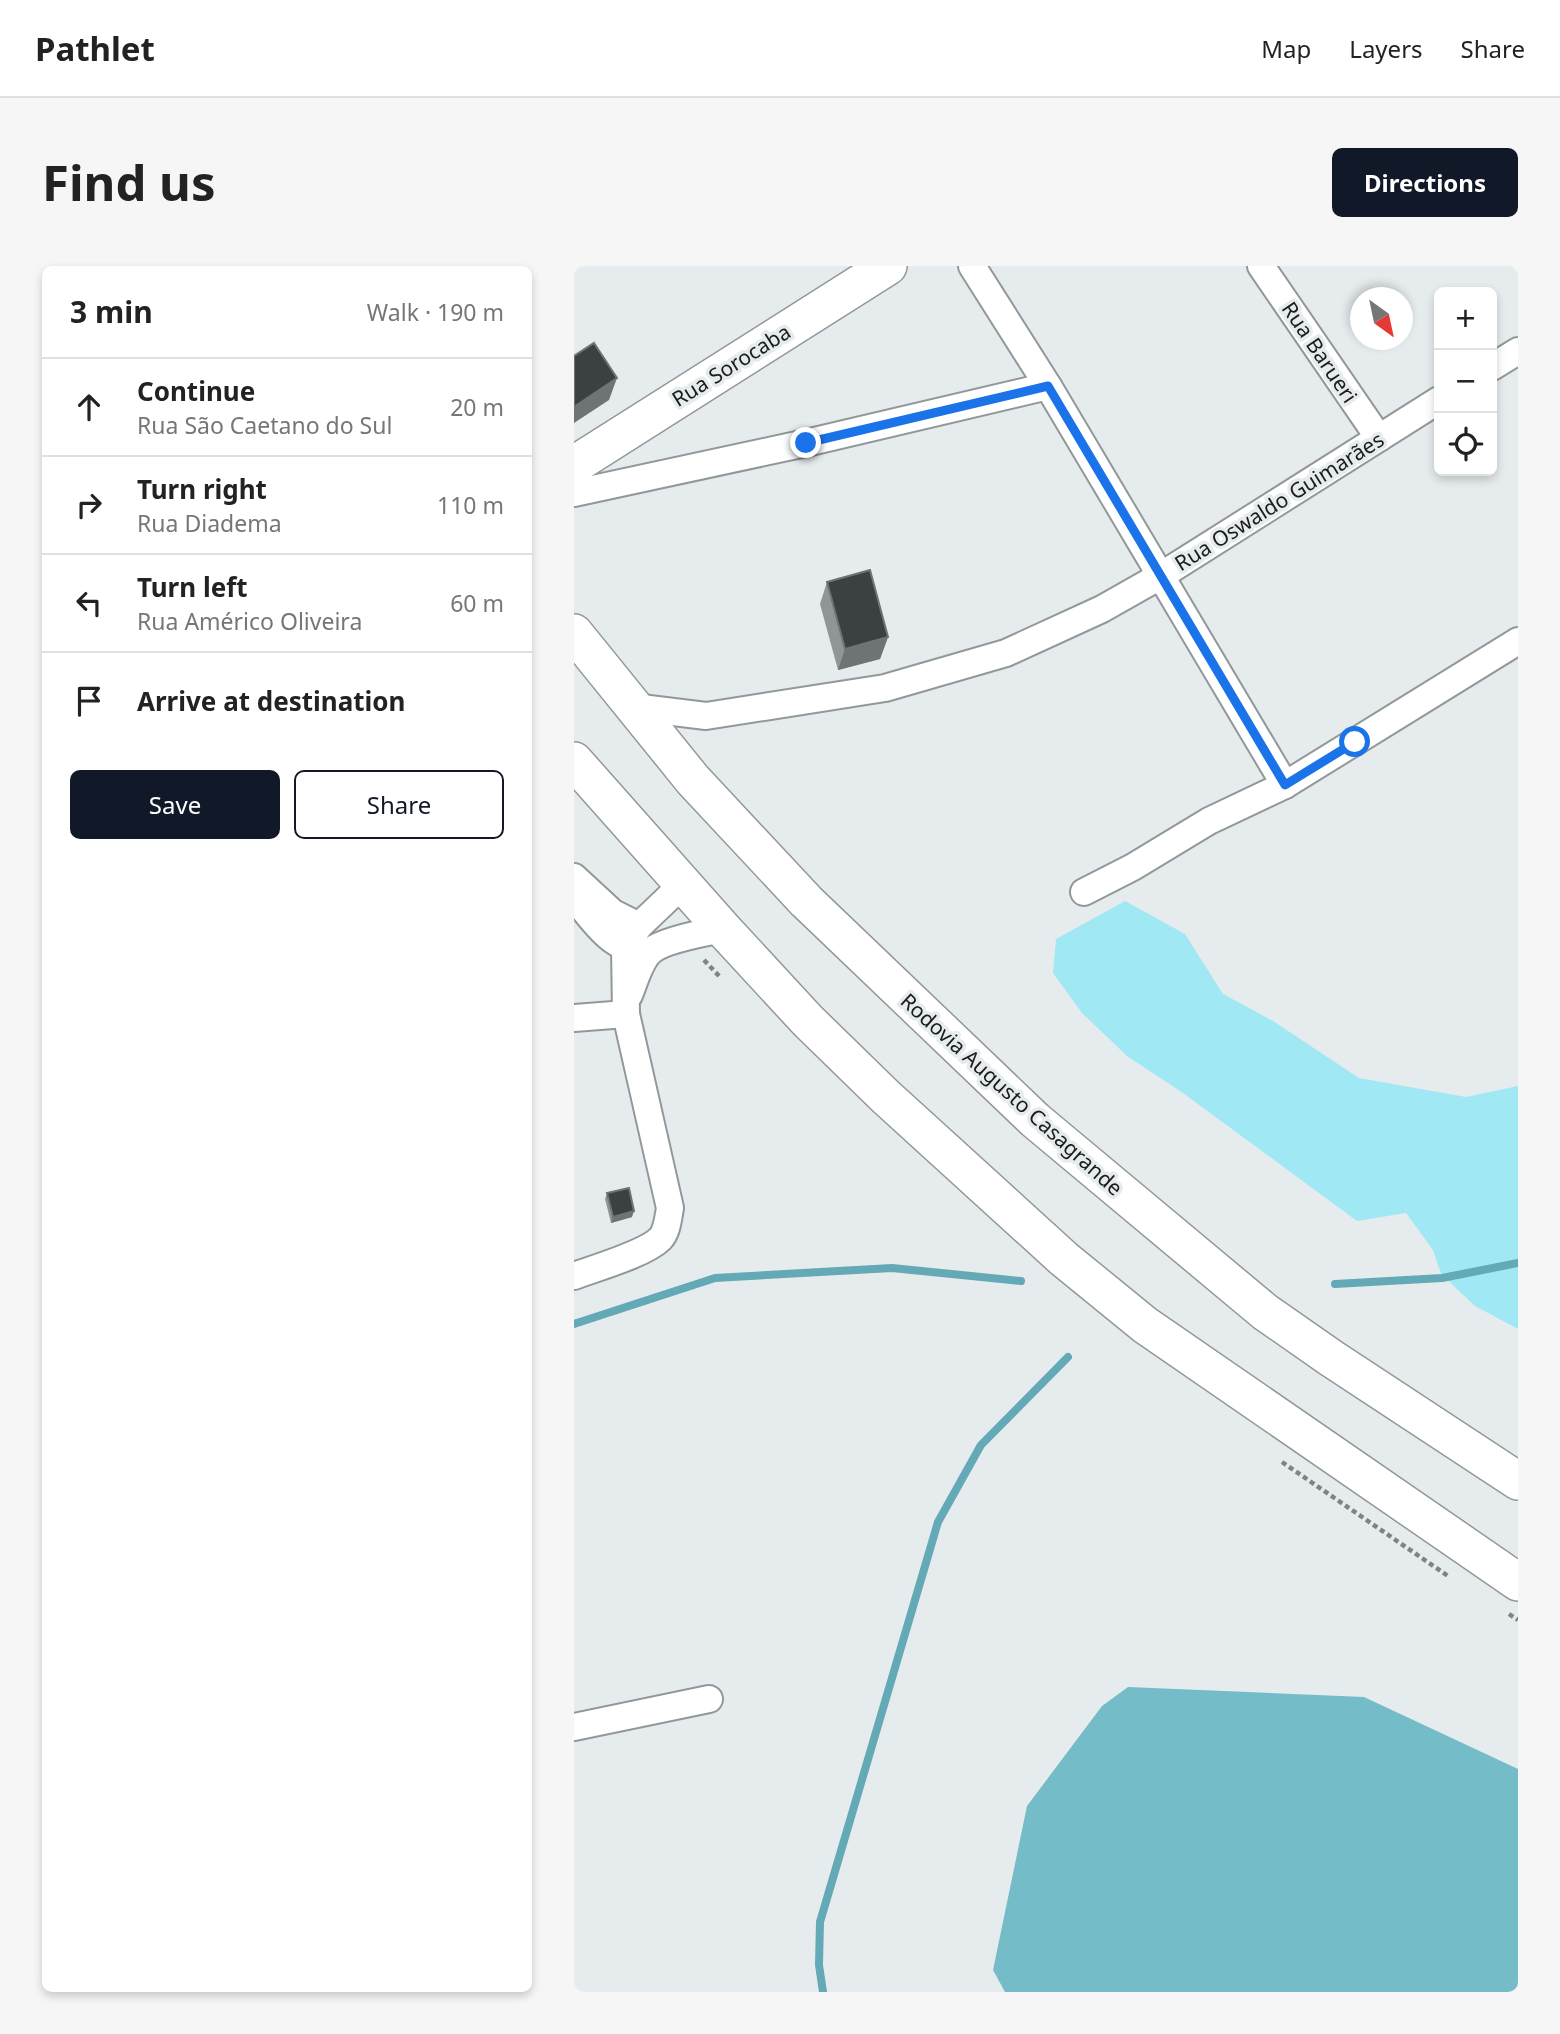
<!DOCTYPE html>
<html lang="en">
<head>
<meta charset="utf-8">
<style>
  :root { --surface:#fff; --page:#f6f6f6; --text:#222; --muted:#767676; --line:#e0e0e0; --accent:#111827 }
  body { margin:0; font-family:"Noto Sans",sans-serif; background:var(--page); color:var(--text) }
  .controls { position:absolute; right:21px; top:21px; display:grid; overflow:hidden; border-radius:10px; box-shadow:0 4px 10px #0003 }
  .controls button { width:63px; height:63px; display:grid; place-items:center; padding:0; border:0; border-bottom:2px solid var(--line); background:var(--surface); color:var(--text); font:35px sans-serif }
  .compass { position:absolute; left:776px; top:21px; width:63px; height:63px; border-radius:50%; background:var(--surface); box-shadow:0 4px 10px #0003; rotate:147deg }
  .stop { position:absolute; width:21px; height:21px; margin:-16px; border:5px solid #1a73e8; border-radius:50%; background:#fff }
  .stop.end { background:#1a73e8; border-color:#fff; box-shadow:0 2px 7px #0008 }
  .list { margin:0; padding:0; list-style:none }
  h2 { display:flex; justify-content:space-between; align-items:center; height:91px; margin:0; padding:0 28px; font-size:30px }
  h2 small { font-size:23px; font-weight:400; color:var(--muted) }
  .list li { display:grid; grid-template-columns:46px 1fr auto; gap:21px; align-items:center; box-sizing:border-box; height:98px; padding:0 28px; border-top:2px solid var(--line) }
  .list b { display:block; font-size:26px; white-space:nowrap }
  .list p { margin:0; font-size:23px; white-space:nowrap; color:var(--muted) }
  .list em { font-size:23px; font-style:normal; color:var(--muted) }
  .actions { display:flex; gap:14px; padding:21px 28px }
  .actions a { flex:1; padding:16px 0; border:2px solid var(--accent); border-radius:10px; text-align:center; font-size:24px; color:var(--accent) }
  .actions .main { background:var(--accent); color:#fff }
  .icon { flex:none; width:38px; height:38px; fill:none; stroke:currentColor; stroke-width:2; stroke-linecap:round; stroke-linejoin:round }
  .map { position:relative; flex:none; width:944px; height:1726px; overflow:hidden; border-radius:10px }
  header { display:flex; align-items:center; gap:42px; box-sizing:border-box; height:98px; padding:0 35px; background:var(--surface); border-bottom:2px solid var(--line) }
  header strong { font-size:33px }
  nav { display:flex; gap:38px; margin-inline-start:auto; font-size:24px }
  .intro { display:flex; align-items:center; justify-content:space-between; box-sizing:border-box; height:168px; padding:0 42px }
  h1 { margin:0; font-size:49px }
  .button { padding:18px 32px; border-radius:10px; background:var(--accent); color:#fff; font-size:24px; font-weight:700 }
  main { display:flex; gap:42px; padding:0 42px }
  aside { flex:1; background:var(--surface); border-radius:10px; box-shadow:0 4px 10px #0003 }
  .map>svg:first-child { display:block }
  .green { fill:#a1e8f5 }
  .forest { fill:#75bcc9 }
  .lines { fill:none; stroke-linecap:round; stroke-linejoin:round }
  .stream { stroke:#63aab6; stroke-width:8 }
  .street-casing { stroke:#929899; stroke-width:30 }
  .secondary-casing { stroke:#929899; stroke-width:40 }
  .path { stroke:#7f8384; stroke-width:4.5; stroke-dasharray:5 3.5; stroke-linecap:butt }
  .street { stroke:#fff; stroke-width:26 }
  .secondary { stroke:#fff; stroke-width:37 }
  .wall { fill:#909698 }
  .shaded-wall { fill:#6e7475 }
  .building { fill:#3b4041; stroke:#6e7475; stroke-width:2 }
  .route { stroke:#1a73e8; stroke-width:9 }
  .labels { text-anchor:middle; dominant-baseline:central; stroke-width:7; stroke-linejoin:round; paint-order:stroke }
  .street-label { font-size:21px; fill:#1b1d1d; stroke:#e6ecee }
</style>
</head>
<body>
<header>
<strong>Pathlet</strong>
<nav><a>Map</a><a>Layers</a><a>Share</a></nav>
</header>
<div class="intro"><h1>Find us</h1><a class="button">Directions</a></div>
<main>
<aside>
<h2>3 min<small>Walk · 190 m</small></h2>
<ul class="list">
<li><svg class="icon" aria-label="ahead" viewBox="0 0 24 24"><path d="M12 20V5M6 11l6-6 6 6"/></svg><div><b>Continue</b><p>Rua São Caetano do Sul</p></div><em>20 m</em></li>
<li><svg class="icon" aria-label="right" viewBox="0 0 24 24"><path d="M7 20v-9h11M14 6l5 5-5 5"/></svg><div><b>Turn right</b><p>Rua Diadema</p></div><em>110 m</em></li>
<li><svg class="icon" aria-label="left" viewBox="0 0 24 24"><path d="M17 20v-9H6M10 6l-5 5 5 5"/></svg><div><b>Turn left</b><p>Rua Américo Oliveira</p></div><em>60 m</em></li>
<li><svg class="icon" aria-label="arrive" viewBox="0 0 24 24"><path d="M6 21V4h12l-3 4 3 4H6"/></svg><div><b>Arrive at destination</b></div></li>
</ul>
<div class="actions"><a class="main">Save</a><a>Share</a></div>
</aside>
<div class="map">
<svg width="944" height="1726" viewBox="0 0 944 1726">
  <rect width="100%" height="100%" fill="#e6ecee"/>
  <!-- green -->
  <polygon class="green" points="551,635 611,668 649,728 699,755 785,812 892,831 944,820 944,1063 901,1040 867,1008 859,984 832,947 783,955 609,827 553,790 508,747 479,707 482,673"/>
  <!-- forest -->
  <polygon class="forest" points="554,1421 790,1431 944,1503 944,1726 431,1726 419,1704 453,1540 528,1440"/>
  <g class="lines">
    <!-- stream -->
    <g class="stream">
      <polyline points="761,1018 868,1012 944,997"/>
      <polyline points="0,1058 141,1012 318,1002 447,1015"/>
      <polyline points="249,1726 245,1699 246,1656 364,1256 407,1179 494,1091"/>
    </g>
    <defs>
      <g id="street">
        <polyline points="398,0 474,120 711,519"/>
        <polyline points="687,0 805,172"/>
        <polyline points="918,101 944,85"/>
        <polyline points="0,227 232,177 474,120"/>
        <polyline points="59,441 132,450 311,422 432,387 528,343 588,309 865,134"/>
        <polyline points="0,611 39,647 65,660"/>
        <polyline points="510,626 559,601 635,555 711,519 944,375"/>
        <path d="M0 631C17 652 38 685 68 684"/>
        <path d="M55 729C61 715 66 693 78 684 91 674 133 666 149 663"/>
        <polyline points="0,752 52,748"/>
        <path d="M0 1010C21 1002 71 988 86 973 93 966 94 953 96 942L52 748 51 681 65 660 109 618"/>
        <polyline points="0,1461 135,1433"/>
      </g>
      <g id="secondary">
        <polyline points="0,199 314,0"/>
        <polyline points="0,367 119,514 232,635 461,854 691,1046 757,1092 944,1215"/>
        <polyline points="0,495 149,663 234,755 312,831 490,993 571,1059 944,1316"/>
      </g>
    </defs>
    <!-- street casing -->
    <use href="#street" class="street-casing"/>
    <!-- secondary casing -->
    <use href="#secondary" class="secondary-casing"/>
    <!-- path -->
    <g class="path">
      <polyline points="130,694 146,711"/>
      <polyline points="708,1196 874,1310"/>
      <polyline points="935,1348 944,1354"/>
    </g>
    <!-- street -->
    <use href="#street" class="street"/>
    <!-- secondary -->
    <use href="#secondary" class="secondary"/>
  </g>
  <!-- wall -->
  <g class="wall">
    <polygon points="253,316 314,371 306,393 264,404 246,338"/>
    <polygon points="33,927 58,951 37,957 31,933"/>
  </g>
  <!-- shaded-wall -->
  <g class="shaded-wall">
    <polygon points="43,112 35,134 0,157 0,141"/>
    <polygon points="314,371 306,393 264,404 271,383"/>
    <polygon points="60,945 58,951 37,957 39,951"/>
  </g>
  <!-- building -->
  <g class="building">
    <polygon points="20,77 43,112 0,141 0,90"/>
    <polygon points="296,304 314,371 271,383 253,316"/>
    <polygon points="55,922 60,945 39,951 33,927"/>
  </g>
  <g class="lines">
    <!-- route -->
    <polyline class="route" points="232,177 474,120 711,519 781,476"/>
  </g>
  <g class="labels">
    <!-- street labels -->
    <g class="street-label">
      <text transform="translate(746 86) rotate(56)">Rua Barueri</text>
      <text transform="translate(157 99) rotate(-32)">Rua Sorocaba</text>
      <text transform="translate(705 235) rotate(-32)">Rua Oswaldo Guimarães</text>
      <text transform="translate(438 828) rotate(42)">Rodovia Augusto Casagrande</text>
    </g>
  </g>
</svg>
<div class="controls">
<button>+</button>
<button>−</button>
<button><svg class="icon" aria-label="locate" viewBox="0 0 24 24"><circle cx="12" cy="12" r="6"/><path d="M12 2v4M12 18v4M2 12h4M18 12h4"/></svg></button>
</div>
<svg class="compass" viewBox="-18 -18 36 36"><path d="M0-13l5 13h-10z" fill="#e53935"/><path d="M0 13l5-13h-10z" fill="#767676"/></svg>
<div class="stop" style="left:781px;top:476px"></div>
<div class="stop end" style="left:232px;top:177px"></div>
</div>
</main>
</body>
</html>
